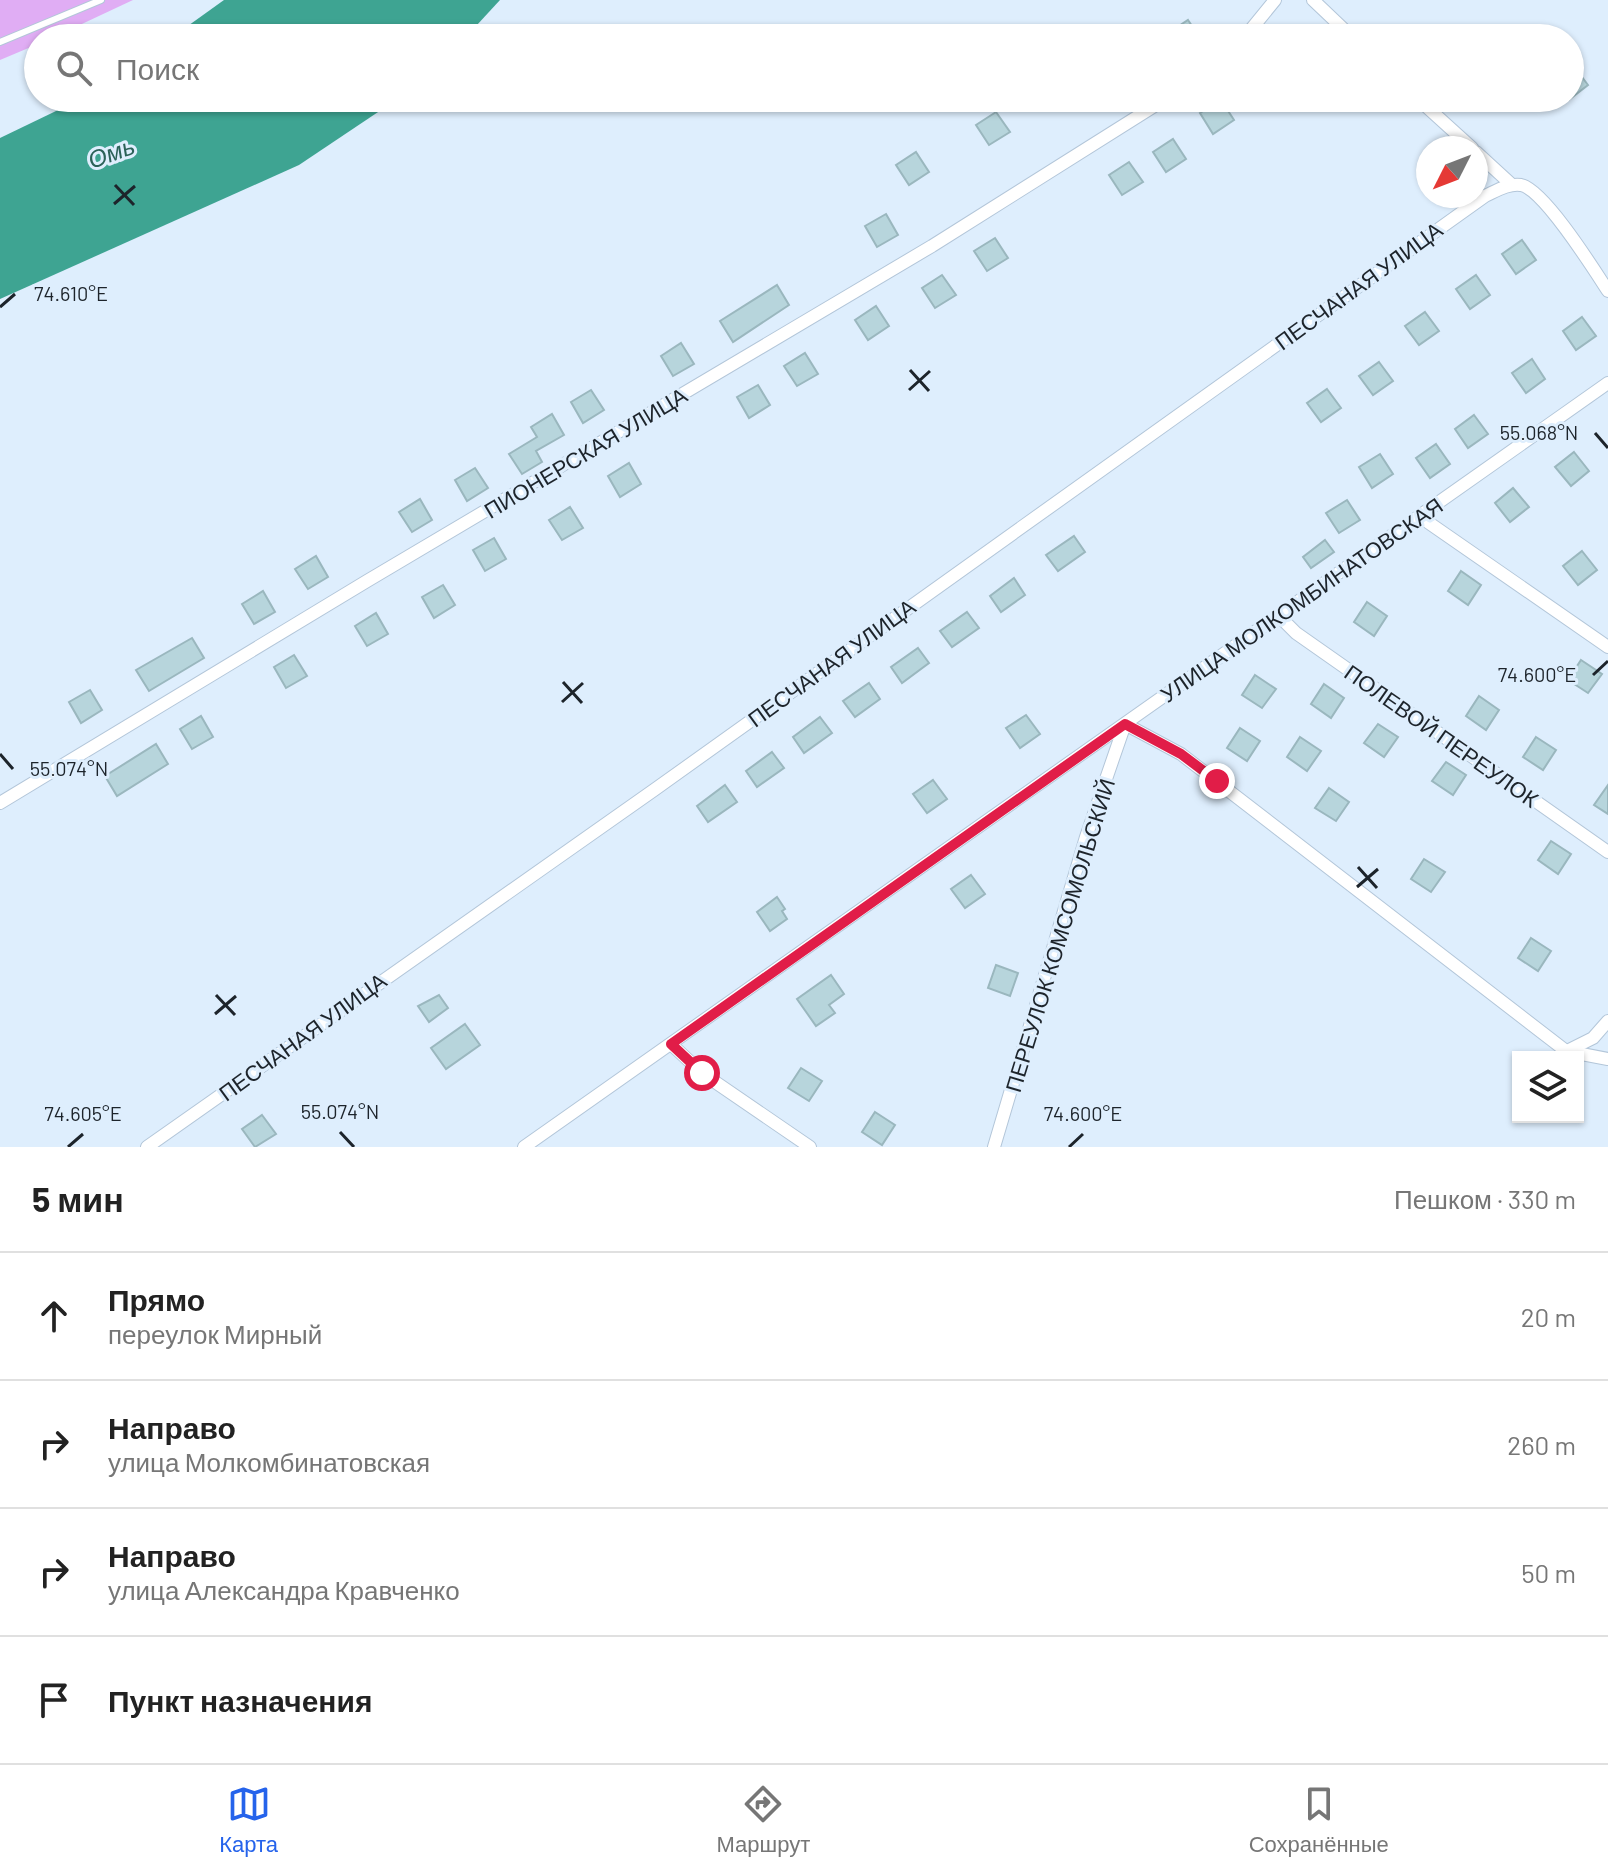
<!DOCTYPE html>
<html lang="ru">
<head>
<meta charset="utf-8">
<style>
  :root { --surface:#fff; --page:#f6f6f6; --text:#222; --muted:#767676; --line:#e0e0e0; --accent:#2563eb }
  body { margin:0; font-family:Barlow,sans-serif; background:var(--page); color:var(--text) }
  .controls { position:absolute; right:24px; bottom:24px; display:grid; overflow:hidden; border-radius:0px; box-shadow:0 2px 6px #0004 }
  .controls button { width:72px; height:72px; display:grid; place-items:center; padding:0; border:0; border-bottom:2px solid var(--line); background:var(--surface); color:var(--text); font:40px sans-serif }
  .compass { position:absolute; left:1416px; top:136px; width:72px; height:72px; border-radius:50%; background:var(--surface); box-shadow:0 2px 6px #0004; rotate:228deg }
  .stop { position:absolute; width:24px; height:24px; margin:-18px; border:6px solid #e11d48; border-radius:50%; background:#fff }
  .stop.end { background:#e11d48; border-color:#fff; box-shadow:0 2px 8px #0008 }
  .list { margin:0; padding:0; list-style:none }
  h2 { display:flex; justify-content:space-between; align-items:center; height:104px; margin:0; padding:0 32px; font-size:34px }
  h2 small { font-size:26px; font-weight:400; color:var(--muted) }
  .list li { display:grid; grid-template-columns:52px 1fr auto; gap:24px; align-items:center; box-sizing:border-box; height:128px; padding:0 32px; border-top:2px solid var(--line) }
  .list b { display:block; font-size:30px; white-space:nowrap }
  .list p { margin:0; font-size:26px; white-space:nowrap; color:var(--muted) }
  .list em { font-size:26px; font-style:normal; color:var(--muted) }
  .icon { flex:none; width:44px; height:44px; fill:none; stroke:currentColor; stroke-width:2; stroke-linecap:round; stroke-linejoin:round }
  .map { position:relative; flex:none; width:1608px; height:1147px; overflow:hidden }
  .search { position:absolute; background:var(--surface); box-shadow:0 2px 6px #0004; left:24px; right:24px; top:24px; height:88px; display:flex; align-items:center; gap:20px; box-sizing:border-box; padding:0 28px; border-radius:44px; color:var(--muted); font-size:30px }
  .sheet { height:616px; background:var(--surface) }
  nav { display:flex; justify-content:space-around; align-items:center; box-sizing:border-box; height:112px; border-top:2px solid var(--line); background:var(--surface); font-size:22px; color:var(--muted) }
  nav a { display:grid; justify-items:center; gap:4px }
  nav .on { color:var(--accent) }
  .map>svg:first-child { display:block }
  .green { fill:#e0adf4 }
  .water { fill:#3ea492 }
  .building { fill:#b7d5dc; stroke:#9ab7be; stroke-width:2 }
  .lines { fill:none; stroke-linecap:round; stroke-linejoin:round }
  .lane-casing { stroke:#b3c6d9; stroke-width:8 }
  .street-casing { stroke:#b3c6d9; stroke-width:14 }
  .lane { stroke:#fff; stroke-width:6 }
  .street { stroke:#fff; stroke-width:12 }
  .route { stroke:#e11d48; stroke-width:10 }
  .ticks { fill:none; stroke:#1d242b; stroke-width:3 }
  .labels { text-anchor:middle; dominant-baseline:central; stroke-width:6; stroke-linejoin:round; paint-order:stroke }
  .street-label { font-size:22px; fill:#1d242b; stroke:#deeefd }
  .water-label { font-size:24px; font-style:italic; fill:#2b6258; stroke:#deeefd }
  .ticks-label { font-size:20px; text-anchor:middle; fill:#1d242b; stroke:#deeefd; stroke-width:6; stroke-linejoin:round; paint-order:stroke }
</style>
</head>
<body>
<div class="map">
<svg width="1608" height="1147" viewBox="0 0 1608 1147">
  <rect width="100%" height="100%" fill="#deeefd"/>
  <!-- green -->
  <polygon class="green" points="0,0 133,0 52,38 38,38 38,44 0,60"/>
  <!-- water -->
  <g class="water">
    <polygon points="224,0 500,0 465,38 171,38"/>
    <polygon points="83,98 399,98 299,165 0,299 0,138"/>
  </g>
  <!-- building -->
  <g class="building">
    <polygon points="1188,20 1200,38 1161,38"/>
    <polygon points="1570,61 1588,85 1570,99"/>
    <polygon points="1221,100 1234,120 1213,134 1200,113"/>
    <polygon points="996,112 1010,132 989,145 976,125"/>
    <polygon points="1173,139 1186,159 1166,172 1153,152"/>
    <polygon points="916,152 929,172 909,185 896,165"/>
    <polygon points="1129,162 1143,182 1122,195 1109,175"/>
    <polygon points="886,214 898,235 877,247 865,226"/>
    <polygon points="995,238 1008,258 987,271 974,251"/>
    <polygon points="1522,240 1536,260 1516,274 1502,254"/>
    <polygon points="942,275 956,295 935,308 922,288"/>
    <polygon points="1476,275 1490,295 1470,309 1456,289"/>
    <polygon points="777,285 789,305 733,342 720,321"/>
    <polygon points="876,306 889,326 868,340 855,320"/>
    <polygon points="1425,312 1439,331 1419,345 1405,326"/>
    <polygon points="1582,317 1596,336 1576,350 1563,331"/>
    <polygon points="681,343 694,364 673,376 661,356"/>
    <polygon points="805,353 818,374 797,386 784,366"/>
    <polygon points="1532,359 1545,379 1526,393 1512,373"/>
    <polygon points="1379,362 1393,381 1373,395 1359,376"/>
    <polygon points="758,385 770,405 749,418 737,397"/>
    <polygon points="1327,389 1341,408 1321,422 1307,403"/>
    <polygon points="591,390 604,410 583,423 571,402"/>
    <polygon points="552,414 564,435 536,451 542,462 522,474 509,454 537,437 531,427"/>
    <polygon points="1474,415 1488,434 1468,448 1455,429"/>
    <polygon points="1436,444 1450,464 1430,478 1416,458"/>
    <polygon points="1574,452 1589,471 1571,486 1555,467"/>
    <polygon points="1380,454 1393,474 1372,488 1359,467"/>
    <polygon points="629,463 641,484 620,497 608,476"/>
    <polygon points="475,468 488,488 467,501 455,480"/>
    <polygon points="1513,488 1529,507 1510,522 1495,503"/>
    <polygon points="420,499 432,520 412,532 399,512"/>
    <polygon points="1347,500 1360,520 1339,533 1326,513"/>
    <polygon points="570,507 583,528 562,540 549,520"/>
    <polygon points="1074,536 1085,552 1058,571 1046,555"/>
    <polygon points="494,538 506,559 485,571 473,550"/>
    <polygon points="1325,540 1334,552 1311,568 1303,557"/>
    <polygon points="1582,551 1597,570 1578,585 1563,566"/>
    <polygon points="316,556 328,577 308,589 295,569"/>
    <polygon points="1461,571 1481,585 1468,605 1448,591"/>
    <polygon points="1014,578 1025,595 1001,612 990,596"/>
    <polygon points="443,585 455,605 434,618 422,597"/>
    <polygon points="263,591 275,612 254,624 242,604"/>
    <polygon points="1367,602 1387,616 1374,636 1354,622"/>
    <polygon points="967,612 979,628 952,647 940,631"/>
    <polygon points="376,613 388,634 367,646 355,626"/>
    <polygon points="192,638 204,658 149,691 136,670"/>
    <polygon points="918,648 929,663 902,683 891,667"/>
    <polygon points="294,655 307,676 286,688 274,667"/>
    <polygon points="1581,660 1602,674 1588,693 1568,680"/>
    <polygon points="1255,675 1276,689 1262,708 1242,695"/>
    <polygon points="869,683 880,699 855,717 843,701"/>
    <polygon points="1324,684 1344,698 1331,718 1311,704"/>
    <polygon points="90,690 102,710 81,723 69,702"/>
    <polygon points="1479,696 1499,710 1486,730 1466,716"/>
    <polygon points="1026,715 1040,734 1020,748 1006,728"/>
    <polygon points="201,716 213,737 192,749 180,729"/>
    <polygon points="820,717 832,733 804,753 793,737"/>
    <polygon points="1378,724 1398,737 1384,757 1364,743"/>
    <polygon points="1240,728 1260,741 1247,761 1227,748"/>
    <polygon points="1300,737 1321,751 1307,771 1287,757"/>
    <polygon points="1536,737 1556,750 1543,770 1523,757"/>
    <polygon points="156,744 168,764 117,796 105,776"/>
    <polygon points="772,752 784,768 757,787 746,771"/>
    <polygon points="1446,762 1466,775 1453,795 1432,781"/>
    <polygon points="933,780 947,799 927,813 913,794"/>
    <polygon points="725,785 737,802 708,822 697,806"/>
    <polygon points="1608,785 1608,814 1594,805"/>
    <polygon points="1329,788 1349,802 1336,821 1315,808"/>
    <polygon points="1551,841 1571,854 1558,874 1538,860"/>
    <polygon points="1424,859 1445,872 1431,892 1411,879"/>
    <polygon points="971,875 985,894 965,908 951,889"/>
    <polygon points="777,897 785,909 782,911 787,919 770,931 757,912"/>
    <polygon points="1531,938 1551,951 1538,971 1518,958"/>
    <polygon points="996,965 1018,973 1010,996 988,988"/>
    <polygon points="831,975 844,994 829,1005 835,1013 816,1026 797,999"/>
    <polygon points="439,995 448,1008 429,1022 418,1006"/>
    <polygon points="465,1024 480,1045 446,1069 431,1048"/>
    <polygon points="801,1068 822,1081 809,1101 788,1088"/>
    <polygon points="875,1112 895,1125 882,1145 862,1132"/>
    <polygon points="262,1115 276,1134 255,1147 242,1129"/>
  </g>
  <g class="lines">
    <defs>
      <polyline id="lane" points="0,42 101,0"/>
      <g id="street">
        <polyline points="1313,0 1353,38"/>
        <polyline points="1244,38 1275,0"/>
        <polyline points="1417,98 1472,148"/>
        <polyline points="1476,152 1512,185"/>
        <polyline points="1419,516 1608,647"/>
        <polyline points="1278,615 1296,633 1608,852"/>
        <polyline points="0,803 367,581 932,246 1167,98"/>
        <polyline points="671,1044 702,1073 810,1147"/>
        <polyline points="1569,1050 1593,1038 1608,1021"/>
        <path d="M147 1147 654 790 1485 196C1496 191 1509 183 1521 185 1544 190 1593 268 1608 291"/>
        <polyline points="524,1147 1608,383"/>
        <polyline points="994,1147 1086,837 1125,724 1181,754 1566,1051 1608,1059"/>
      </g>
    </defs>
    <!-- lane casing -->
    <use href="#lane" class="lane-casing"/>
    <!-- street casing -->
    <use href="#street" class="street-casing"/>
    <!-- lane -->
    <use href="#lane" class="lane"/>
    <!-- street -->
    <use href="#street" class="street"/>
  </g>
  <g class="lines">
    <!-- route -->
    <polyline class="route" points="702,1073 671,1044 1125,724 1181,754 1217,781"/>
  </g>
  <!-- ticks -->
  <path class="ticks" d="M115 185 134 205M114 204 135 186M0 307 15 294M910 370 929 391M909 390 930 371M1595 433 1608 448M1593 675 1608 661M563 682 582 703M562 702 583 683M0 754 13 769M1358 867 1377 888M1357 887 1378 869M216 995 235 1015M215 1014 236 996M340 1132 354 1147M68 1147 83 1134M1069 1147 1083 1134"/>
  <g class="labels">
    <!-- street labels -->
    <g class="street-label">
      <text transform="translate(1358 285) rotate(-36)">ПЕСЧАНАЯ УЛИЦА</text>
      <text transform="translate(585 452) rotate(-31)">ПИОНЕРСКАЯ УЛИЦА</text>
      <text transform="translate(1301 599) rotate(-35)">УЛИЦА МОЛКОМБИНАТОВСКАЯ</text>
      <text transform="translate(831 662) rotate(-36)">ПЕСЧАНАЯ УЛИЦА</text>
      <text transform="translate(1442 735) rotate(35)">ПОЛЕВОЙ ПЕРЕУЛОК</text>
      <text transform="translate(1059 935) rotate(-73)">ПЕРЕУЛОК КОМСОМОЛЬСКИЙ</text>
      <text transform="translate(302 1036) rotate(-36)">ПЕСЧАНАЯ УЛИЦА</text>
    </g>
    <!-- water labels -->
    <g class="water-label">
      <text transform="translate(111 152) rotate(-20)">Омь</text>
    </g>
  </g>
  <g class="ticks-label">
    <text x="71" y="301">74.610°E</text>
    <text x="1539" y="440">55.068°N</text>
    <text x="1537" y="682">74.600°E</text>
    <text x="69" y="776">55.074°N</text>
    <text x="340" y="1119">55.074°N</text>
    <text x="83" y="1121">74.605°E</text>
    <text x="1083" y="1121">74.600°E</text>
  </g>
</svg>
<div class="controls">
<button><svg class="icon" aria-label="layers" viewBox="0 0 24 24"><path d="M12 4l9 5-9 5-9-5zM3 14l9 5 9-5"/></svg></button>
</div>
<svg class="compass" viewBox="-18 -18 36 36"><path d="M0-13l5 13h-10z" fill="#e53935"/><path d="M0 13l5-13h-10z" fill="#767676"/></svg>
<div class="stop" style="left:702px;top:1073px"></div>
<div class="stop end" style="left:1217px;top:781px"></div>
<div class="search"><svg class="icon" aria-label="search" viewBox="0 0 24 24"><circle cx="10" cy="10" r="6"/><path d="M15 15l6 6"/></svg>Поиск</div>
</div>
<section class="sheet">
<h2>5 мин<small>Пешком · 330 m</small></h2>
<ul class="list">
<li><svg class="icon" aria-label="ahead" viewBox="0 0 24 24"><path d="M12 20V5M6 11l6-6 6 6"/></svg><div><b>Прямо</b><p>переулок Мирный</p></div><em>20 m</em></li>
<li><svg class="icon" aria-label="right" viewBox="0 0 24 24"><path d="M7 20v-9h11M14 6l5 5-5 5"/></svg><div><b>Направо</b><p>улица Молкомбинатовская</p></div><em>260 m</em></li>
<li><svg class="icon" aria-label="right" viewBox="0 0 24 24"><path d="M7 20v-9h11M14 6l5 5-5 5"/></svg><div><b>Направо</b><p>улица Александра Кравченко</p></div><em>50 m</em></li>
<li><svg class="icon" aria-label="arrive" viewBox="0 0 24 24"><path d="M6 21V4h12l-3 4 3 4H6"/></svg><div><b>Пункт назначения</b></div></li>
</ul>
</section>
<nav>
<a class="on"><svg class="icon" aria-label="map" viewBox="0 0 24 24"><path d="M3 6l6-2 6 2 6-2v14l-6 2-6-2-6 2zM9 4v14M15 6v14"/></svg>Карта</a>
<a><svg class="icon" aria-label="directions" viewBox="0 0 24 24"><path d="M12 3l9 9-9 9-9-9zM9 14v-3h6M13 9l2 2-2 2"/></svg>Маршрут</a>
<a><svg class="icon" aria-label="saved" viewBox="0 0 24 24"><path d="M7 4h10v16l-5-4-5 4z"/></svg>Сохранённые</a>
</nav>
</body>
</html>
